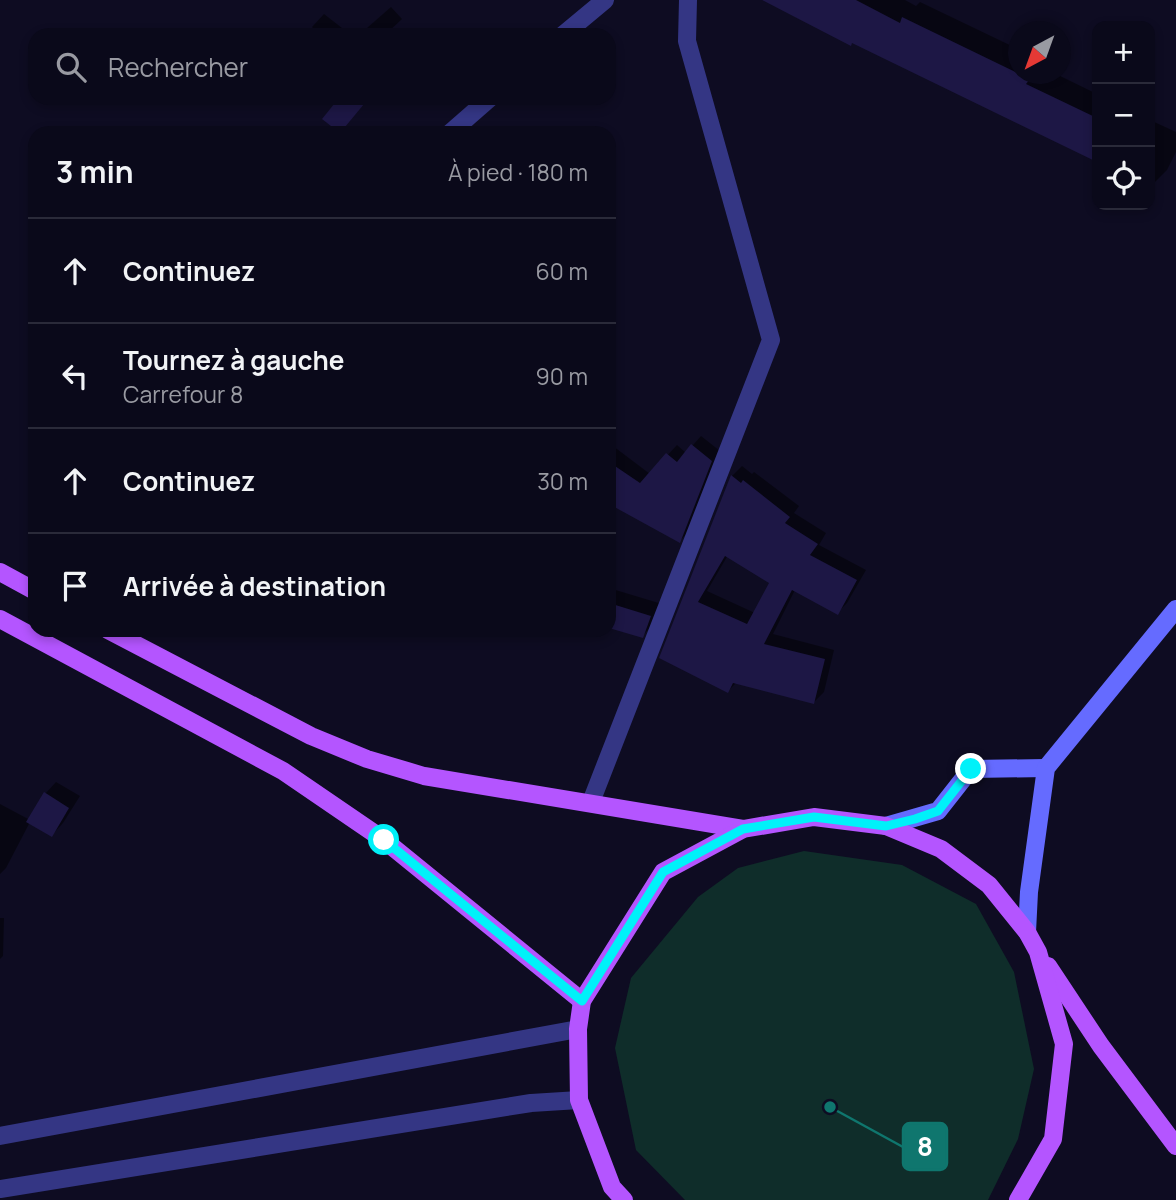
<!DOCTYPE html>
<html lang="fr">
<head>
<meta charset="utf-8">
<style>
  :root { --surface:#0a091a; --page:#131223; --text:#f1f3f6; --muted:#999aa2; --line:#2a2a39 }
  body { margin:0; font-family:Manrope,sans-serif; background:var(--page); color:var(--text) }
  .controls { position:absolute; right:21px; top:21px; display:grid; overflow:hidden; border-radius:14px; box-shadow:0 4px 10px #0003 }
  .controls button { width:63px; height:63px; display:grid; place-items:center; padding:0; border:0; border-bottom:2px solid var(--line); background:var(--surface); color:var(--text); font:35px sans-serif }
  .compass { position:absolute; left:1008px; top:21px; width:63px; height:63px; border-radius:50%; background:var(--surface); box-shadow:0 4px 10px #0003; rotate:221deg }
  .stop { position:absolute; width:21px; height:21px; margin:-16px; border:5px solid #00f1f9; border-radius:50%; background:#fff }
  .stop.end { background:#00f1f9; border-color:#fff; box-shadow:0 2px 7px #0008 }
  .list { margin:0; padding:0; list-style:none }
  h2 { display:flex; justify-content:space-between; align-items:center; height:91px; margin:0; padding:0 28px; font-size:30px }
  h2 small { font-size:23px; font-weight:400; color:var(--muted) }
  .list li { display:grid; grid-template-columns:46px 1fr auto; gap:21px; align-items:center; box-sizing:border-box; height:105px; padding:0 28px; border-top:2px solid var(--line) }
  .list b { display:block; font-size:26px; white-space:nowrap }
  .list p { margin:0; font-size:23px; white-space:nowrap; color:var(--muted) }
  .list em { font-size:23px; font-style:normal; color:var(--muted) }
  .icon { flex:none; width:38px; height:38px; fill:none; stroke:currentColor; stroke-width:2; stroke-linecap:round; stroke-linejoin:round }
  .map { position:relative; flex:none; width:1176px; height:1200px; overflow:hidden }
  .search { position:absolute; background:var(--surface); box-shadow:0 4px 10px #0003; left:28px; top:28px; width:588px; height:77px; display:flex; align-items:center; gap:18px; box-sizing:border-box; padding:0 24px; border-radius:21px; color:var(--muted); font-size:26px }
  .panel { position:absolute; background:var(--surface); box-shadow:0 4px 10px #0003; left:28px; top:126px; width:588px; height:511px; border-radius:21px }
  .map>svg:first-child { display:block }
  .green { fill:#0f2d2a }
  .shadow { fill:#0007; fill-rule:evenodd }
  .building { fill:#1d1745; fill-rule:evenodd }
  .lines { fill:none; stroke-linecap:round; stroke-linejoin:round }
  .street { stroke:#343684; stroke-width:18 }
  .secondary { stroke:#656bff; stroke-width:18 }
  .primary { stroke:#b455ff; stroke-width:18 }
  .route { stroke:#00f1f9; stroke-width:9 }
  .leader { fill:none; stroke:#0f766e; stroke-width:2.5 }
  .callout-dot { fill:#0f766e; stroke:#0e0c22; stroke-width:2.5 }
  .callout { fill:#0f766e; stroke:#0f766e; stroke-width:2.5 }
  .callout-label { font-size:26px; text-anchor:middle; font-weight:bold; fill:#fff }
</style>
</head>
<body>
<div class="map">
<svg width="1176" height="1200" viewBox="0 0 1176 1200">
  <rect width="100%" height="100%" fill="#0e0c22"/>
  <!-- green -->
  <polygon class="green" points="804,851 902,865 976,904 1014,972 1034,1069 1018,1139 988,1200 685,1200 636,1150 615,1048 631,978 698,897 738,868"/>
  <!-- shadow -->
  <g class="shadow">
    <polygon points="762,0 905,0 916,6 920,2 1018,49 1018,74 1056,74 1097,94 1097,160 853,41 851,44"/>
    <polygon points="391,7 402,19 385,35 359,35"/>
    <polygon points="324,14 351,35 319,35 312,27"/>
    <polygon points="1150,120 1176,132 1176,152 1167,170 1150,187"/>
    <polygon points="701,436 720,451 689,532 679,541 618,507 609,512 609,443 650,474 677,445 686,453"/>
    <path d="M742 466 752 474 754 472 799 506 794 513 826 533 819 545 866 570 847 603 837 613 795 590 773 634 834 650 824 692 814 702 736 683 728 691 662 657 732 476ZM728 555 771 582 755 613 707 591Z"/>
    <polygon points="609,588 662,604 654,624 642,636 609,626"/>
    <polygon points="56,782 80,796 63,823 52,835 30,822 6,868 0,874 0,804 30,820 45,794"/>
    <polygon points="0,918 4,918 3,956 0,959"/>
  </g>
  <!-- building -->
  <g class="building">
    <polygon points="762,0 856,0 900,23 902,17 1030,79 1026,84 1097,118 1097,162 852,43 851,46"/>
    <polygon points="339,98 369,98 340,133 322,119"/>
    <polygon points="691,444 712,461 680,543 609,504 609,462 640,483 666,453 677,462"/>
    <path d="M731 475 741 483 743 480 790 517 785 523 818 544 810 555 857 580 838 615 792 590 764 644 825 659 814 704 733 683 728 693 659 658ZM725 556 769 583 747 624 698 602Z"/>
    <polygon points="609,603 651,616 643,638 609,628"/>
    <polygon points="44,792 69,808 52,837 26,822"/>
  </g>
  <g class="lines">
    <!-- street -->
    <g class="street">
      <polyline points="563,35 605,0"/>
      <polyline points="450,133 490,98"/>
      <polyline points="591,802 771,340 687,41 688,0"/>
      <polyline points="0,1136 578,1029"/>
      <polyline points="0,1189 531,1103 579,1100"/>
    </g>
    <!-- secondary -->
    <g class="secondary">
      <polyline points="886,826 938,811 971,769 1046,768"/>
      <polyline points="1027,932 1029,892 1046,768 1176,609"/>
    </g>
    <!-- primary -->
    <g class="primary">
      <polyline points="0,572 35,591"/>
      <polyline points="0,619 283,771 384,840 582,1001"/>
      <polyline points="108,630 311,736 367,759 424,776 743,829"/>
      <polyline points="1048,966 1101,1046 1176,1146"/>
      <polyline points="624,1200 612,1187 579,1100 578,1029 582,1001 663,872 743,829 814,817 886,826 941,849 989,885 1027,932 1038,952 1064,1044 1053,1139 1018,1200"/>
    </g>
  </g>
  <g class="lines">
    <!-- route -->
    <polyline class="route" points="384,840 582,1001 663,872 743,829 814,817 886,826 915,819 938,811 971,769"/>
  </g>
  <!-- callouts -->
  <path class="leader" d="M830 1107L903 1147"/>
  <circle class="callout-dot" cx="830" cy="1107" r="7"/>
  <rect class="callout" x="903" y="1123" width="44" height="47" rx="7"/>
  <g class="callout-label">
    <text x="925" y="1156">8</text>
  </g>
</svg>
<div class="controls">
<button>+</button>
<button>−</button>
<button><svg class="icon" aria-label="locate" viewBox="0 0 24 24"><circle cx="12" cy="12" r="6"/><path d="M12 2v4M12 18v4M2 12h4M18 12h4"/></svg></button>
</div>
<svg class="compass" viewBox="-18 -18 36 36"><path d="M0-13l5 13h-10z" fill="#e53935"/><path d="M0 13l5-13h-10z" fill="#999aa2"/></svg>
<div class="stop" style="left:384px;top:840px"></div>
<div class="stop end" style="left:971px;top:769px"></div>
<div class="search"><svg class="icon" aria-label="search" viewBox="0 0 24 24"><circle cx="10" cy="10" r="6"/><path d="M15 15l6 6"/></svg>Rechercher</div>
<section class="panel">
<h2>3 min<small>À pied · 180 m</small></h2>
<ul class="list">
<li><svg class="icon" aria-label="ahead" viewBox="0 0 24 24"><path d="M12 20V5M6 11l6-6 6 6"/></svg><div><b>Continuez</b></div><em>60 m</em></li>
<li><svg class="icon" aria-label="left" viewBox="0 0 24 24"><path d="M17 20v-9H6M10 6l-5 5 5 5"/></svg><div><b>Tournez à gauche</b><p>Carrefour 8</p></div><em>90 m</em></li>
<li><svg class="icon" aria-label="ahead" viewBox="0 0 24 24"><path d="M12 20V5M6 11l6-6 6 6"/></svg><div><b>Continuez</b></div><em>30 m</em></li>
<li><svg class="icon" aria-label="arrive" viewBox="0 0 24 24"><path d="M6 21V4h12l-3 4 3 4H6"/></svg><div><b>Arrivée à destination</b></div></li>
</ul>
</section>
</div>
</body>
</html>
